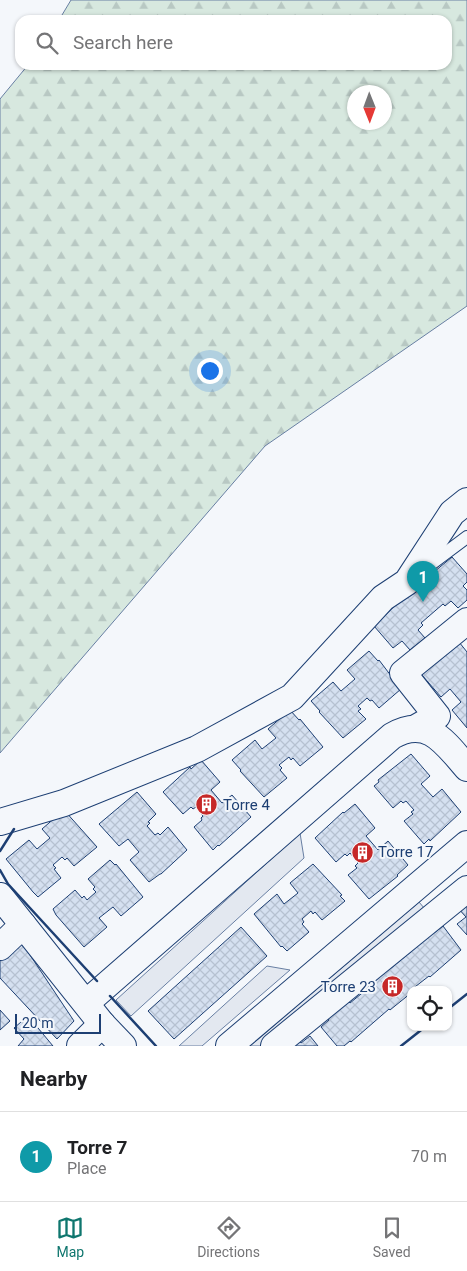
<!DOCTYPE html>
<html lang="en">
<head>
<meta charset="utf-8">
<style>
  :root { --surface:#fff; --page:#f6f6f6; --text:#202124; --muted:#757577; --line:#e0e0e0; --accent:#0f766e }
  body { margin:0; font-family:Roboto,sans-serif; background:var(--page); color:var(--text) }
  .controls { position:absolute; right:15px; bottom:15px; display:grid; overflow:hidden; border-radius:10px; box-shadow:0 1px 4px #0004 }
  .controls button { width:45px; height:45px; display:grid; place-items:center; padding:0; border:0; border-bottom:1px solid var(--line); background:var(--surface); color:var(--text); font:25px sans-serif }
  .compass { position:absolute; left:347px; top:85px; width:45px; height:45px; border-radius:50%; background:var(--surface); box-shadow:0 1px 4px #0004; rotate:179deg }
  .scale { position:absolute; left:15px; bottom:12px; width:86px; box-sizing:border-box; padding-left:5px; border:2px solid #1d3f73; border-top:0; font-size:14px; line-height:18px; white-space:nowrap; color:#1d3f73; -webkit-text-stroke:4px #f4f7fb; paint-order:stroke }
  .you { position:absolute; left:209px; top:370px; width:18px; height:18px; margin:-12px; border:4px solid #fff; border-radius:50%; background:#1a73e8; box-shadow:0 0 0 8px #1a73e833 }
  .badge { display:grid; place-items:center; width:32px; height:32px; border-radius:50%; background:var(--accent); color:#fff; font-size:16px; font-weight:700 }
  .pin { position:absolute; translate:-50% -41px; filter:drop-shadow(0 1px 2px #0008) }
  .pin::after { content:''; position:absolute; top:26px; width:18px; height:15px; background:inherit; clip-path:polygon(0 0,100% 0,50% 100%) }
  .list { margin:0; padding:0; list-style:none }
  h2 { display:flex; justify-content:space-between; align-items:center; height:65px; margin:0; padding:0 20px; font-size:21px }
  h2 small { font-size:16px; font-weight:400; color:var(--muted) }
  .list li { display:grid; grid-template-columns:32px 1fr auto; gap:15px; align-items:center; box-sizing:border-box; height:90px; padding:0 20px; border-top:1px solid var(--line) }
  .list b { display:block; font-size:19px; white-space:nowrap }
  .list p { margin:0; font-size:16px; white-space:nowrap; color:var(--muted) }
  .list em { font-size:16px; font-style:normal; color:var(--muted) }
  .icon { flex:none; width:28px; height:28px; fill:none; stroke:currentColor; stroke-width:2; stroke-linecap:round; stroke-linejoin:round }
  .map { position:relative; flex:none; width:467px; height:1046px; overflow:hidden }
  .search { position:absolute; background:var(--surface); box-shadow:0 1px 4px #0004; left:15px; right:15px; top:15px; height:55px; display:flex; align-items:center; gap:12px; box-sizing:border-box; padding:0 18px; border-radius:15px; color:var(--muted); font-size:19px }
  .sheet { height:155px; background:var(--surface) }
  nav { display:flex; justify-content:space-around; align-items:center; box-sizing:border-box; height:70px; border-top:1px solid var(--line); background:var(--surface); font-size:14px; color:var(--muted) }
  nav a { display:grid; justify-items:center; gap:2px }
  nav .on { color:var(--accent) }
  .map>svg:first-child { display:block }
  .forest { fill:url(#forest-firs); stroke:#687fa3; fill-rule:evenodd }
  .parking { fill:#e3e8f0; stroke:#687fa3 }
  .building { fill:url(#building-cross-hatch); stroke:#1d3f73 }
  .lines { fill:none; stroke-linecap:round; stroke-linejoin:round }
  .lane-casing { stroke:#1d3f73; stroke-width:14 }
  .street-casing { stroke:#1d3f73; stroke-width:28 }
  .lane { stroke:#f4f7fb; stroke-width:12 }
  .street { stroke:#f4f7fb; stroke-width:26 }
  .wall { stroke:#1d3f73; stroke-width:2.5 }
  .labels { text-anchor:middle; dominant-baseline:central; stroke-width:4; stroke-linejoin:round; paint-order:stroke }
  .poi-label { font-size:15px; fill:#1d3f73; stroke:#f4f7fb; text-anchor:start }
</style>
</head>
<body>
<div class="map">
<svg width="467" height="1046" viewBox="0 0 467 1046">
  <defs>
    <pattern id="forest-firs" width="22" height="20" patternUnits="userSpaceOnUse" patternTransform="scale(1.25)"><rect width="22" height="20" fill="#d7e8df"/><path d="M5 1l3.5 6h-7zM16 11l3.5 6h-7z" fill="#b8c8c3"/></pattern>
    <pattern id="building-cross-hatch" width="8" height="8" patternUnits="userSpaceOnUse" patternTransform="scale(1.25)"><rect width="8" height="8" fill="#d5e0f0"/><path d="M0 0l8 8M0 8l8-8" fill="none" stroke="#b6c1d1"/></pattern>
  </defs>
  <rect width="100%" height="100%" fill="#f4f7fb"/>
  <!-- forest -->
  <path class="forest" d="M71 0H467V306L265 446 0 753V99L28 65H447V20H59ZM354 92H384V122H354Z"/>
  <!-- parking -->
  <g class="parking">
    <polygon points="300,833 304,858 131,1016 116,1000"/>
    <polygon points="419,902 430,915 271,1046 250,1046"/>
    <polygon points="267,966 290,970 202,1046 179,1046"/>
  </g>
  <!-- building -->
  <g class="building">
    <polygon points="452,557 467,574 467,582 463,586 467,590 467,600 458,608 451,601 445,606 443,604 421,623 423,625 418,630 425,638 410,650 402,641 393,648 374,626 405,596"/>
    <polygon points="459,642 467,652 467,728 452,710 461,702 450,689 441,697 421,674"/>
    <polygon points="369,651 378,661 379,660 401,689 379,708 372,700 370,701 367,698 358,706 361,709 358,711 366,719 343,738 319,712 320,711 311,701 333,682 341,691 355,679 347,670"/>
    <polygon points="290,710 299,720 300,719 323,747 300,766 293,758 291,760 289,757 279,765 282,768 280,770 287,778 264,797 240,771 241,770 232,760 255,740 262,749 276,738 268,729"/>
    <polygon points="411,754 430,776 421,784 433,797 442,789 461,812 430,841 429,839 424,844 404,821 413,814 411,812 414,810 406,801 403,803 401,801 393,808 374,786 379,782 378,780"/>
    <polygon points="201,760 220,782 211,790 222,803 232,795 251,817 219,846 218,845 213,850 194,827 202,820 201,818 203,816 196,807 193,809 191,807 183,814 163,792 190,767 191,769"/>
    <polygon points="137,792 156,814 148,822 150,823 147,826 155,835 158,833 160,835 168,827 187,850 161,874 160,874 149,882 130,860 139,852 128,839 119,846 99,824"/>
    <polygon points="355,804 375,828 366,836 378,850 388,841 408,865 397,875 398,876 369,899 348,875 357,868 355,866 358,863 350,853 347,856 345,854 336,862 315,838 343,812 344,813"/>
    <polygon points="64,810 97,847 74,866 67,858 65,860 62,857 53,865 56,868 54,869 61,878 38,897 33,892 6,859 29,840 37,849 50,838 42,829"/>
    <polygon points="110,860 115,865 116,864 143,897 121,916 113,907 99,918 107,927 84,947 56,915 53,909 75,890 82,898 84,896 87,900 96,892 93,889 95,887 88,879"/>
    <polygon points="313,864 342,895 340,896 345,901 322,920 315,912 313,914 311,911 302,919 304,922 302,924 309,932 287,951 282,946 281,947 254,914 277,894 284,904 298,893 290,883"/>
    <polygon points="467,899 467,935 457,924 466,917 457,907"/>
    <polygon points="426,923 434,933 443,926 461,950 430,977 429,976 411,990 411,993 390,1010 389,1009 351,1042 350,1041 344,1046 337,1046 321,1027 329,1020 321,1010 348,1001 350,1003 372,985 370,983 390,967 391,968 413,950 412,948"/>
    <polygon points="241,927 267,956 174,1039 148,1011"/>
    <polygon points="16,934 74,1021 57,1039 0,978 0,951"/>
    <polygon points="0,1010 10,1021 0,1030"/>
    <polygon points="28,1016 53,1046 18,1046 24,1039 14,1028"/>
    <polygon points="293,1032 301,1043 310,1036 318,1046 279,1046"/>
  </g>
  <g class="lines">
    <defs>
      <polyline id="lane" points="427,567 467,537"/>
      <g id="street">
        <polyline points="414,729 437,716 403,673 467,621"/>
        <polyline points="0,822 64,803 197,749 292,697 383,598 407,582 452,513 467,501"/>
        <polyline points="0,896 102,1024 123,1046"/>
        <polyline points="0,947 23,925"/>
        <path d="M86 1003 392 736C428 715 446 744 467 768"/>
        <polyline points="80,1046 102,1024"/>
        <polyline points="229,1046 467,844"/>
        <polyline points="274,1046 467,889"/>
      </g>
    </defs>
    <!-- lane casing -->
    <use href="#lane" class="lane-casing"/>
    <!-- street casing -->
    <use href="#street" class="street-casing"/>
    <!-- lane -->
    <use href="#lane" class="lane"/>
    <!-- street -->
    <use href="#street" class="street"/>
    <!-- wall -->
    <g class="wall">
      <polyline points="0,851 14,829"/>
      <polyline points="0,870 8,884 97,981"/>
      <polyline points="110,996 156,1046"/>
      <polyline points="448,1009 467,994"/>
      <polyline points="401,1046 425,1027"/>
    </g>
  </g>
  <!-- icons -->
  <defs>
    <symbol id="building-disc" viewBox="-11 -11 22 22"><circle r="9.5" fill="#c62828" stroke="#f4f7fb"/><path d="M-4-6H4V6H1V3H-1V6H-4ZM-2.5-4.3h1.7v1.8h-1.7ZM.8-4.3h1.7v1.8H.8ZM-2.5-1h1.7V.8h-1.7ZM.8-1h1.7V.8H.8Z" fill="#fff"/></symbol>
  </defs>
  <g fill-rule="evenodd">
    <use href="#building-disc" x="194" y="792" width="25" height="25"/>
    <use href="#building-disc" x="350" y="840" width="25" height="25"/>
    <use href="#building-disc" x="380" y="974" width="25" height="25"/>
  </g>
  <g class="labels">
    <!-- poi labels -->
    <g class="poi-label">
      <text x="223" y="805">Torre 4</text>
      <text x="378" y="852">Torre 17</text>
      <text x="376" y="987" text-anchor="end">Torre 23</text>
    </g>
  </g>
</svg>
<div class="controls">
<button><svg class="icon" aria-label="locate" viewBox="0 0 24 24"><circle cx="12" cy="12" r="6"/><path d="M12 2v4M12 18v4M2 12h4M18 12h4"/></svg></button>
</div>
<svg class="compass" viewBox="-18 -18 36 36"><path d="M0-13l5 13h-10z" fill="#e53935"/><path d="M0 13l5-13h-10z" fill="#757577"/></svg>
<div class="scale">20 m</div>
<div class="you"></div>
<div class="pin badge" style="left:423px;top:602px;background:#0f9aa8">1</div>
<div class="search"><svg class="icon" aria-label="search" viewBox="0 0 24 24"><circle cx="10" cy="10" r="6"/><path d="M15 15l6 6"/></svg>Search here</div>
</div>
<section class="sheet">
<h2>Nearby<small></small></h2>
<ul class="list">
<li><span class="badge" style="background:#0f9aa8">1</span><div><b>Torre 7</b><p>Place</p></div><em>70 m</em></li>
</ul>
</section>
<nav>
<a class="on"><svg class="icon" aria-label="map" viewBox="0 0 24 24"><path d="M3 6l6-2 6 2 6-2v14l-6 2-6-2-6 2zM9 4v14M15 6v14"/></svg>Map</a>
<a><svg class="icon" aria-label="directions" viewBox="0 0 24 24"><path d="M12 3l9 9-9 9-9-9zM9 14v-3h6M13 9l2 2-2 2"/></svg>Directions</a>
<a><svg class="icon" aria-label="saved" viewBox="0 0 24 24"><path d="M7 4h10v16l-5-4-5 4z"/></svg>Saved</a>
</nav>
</body>
</html>
